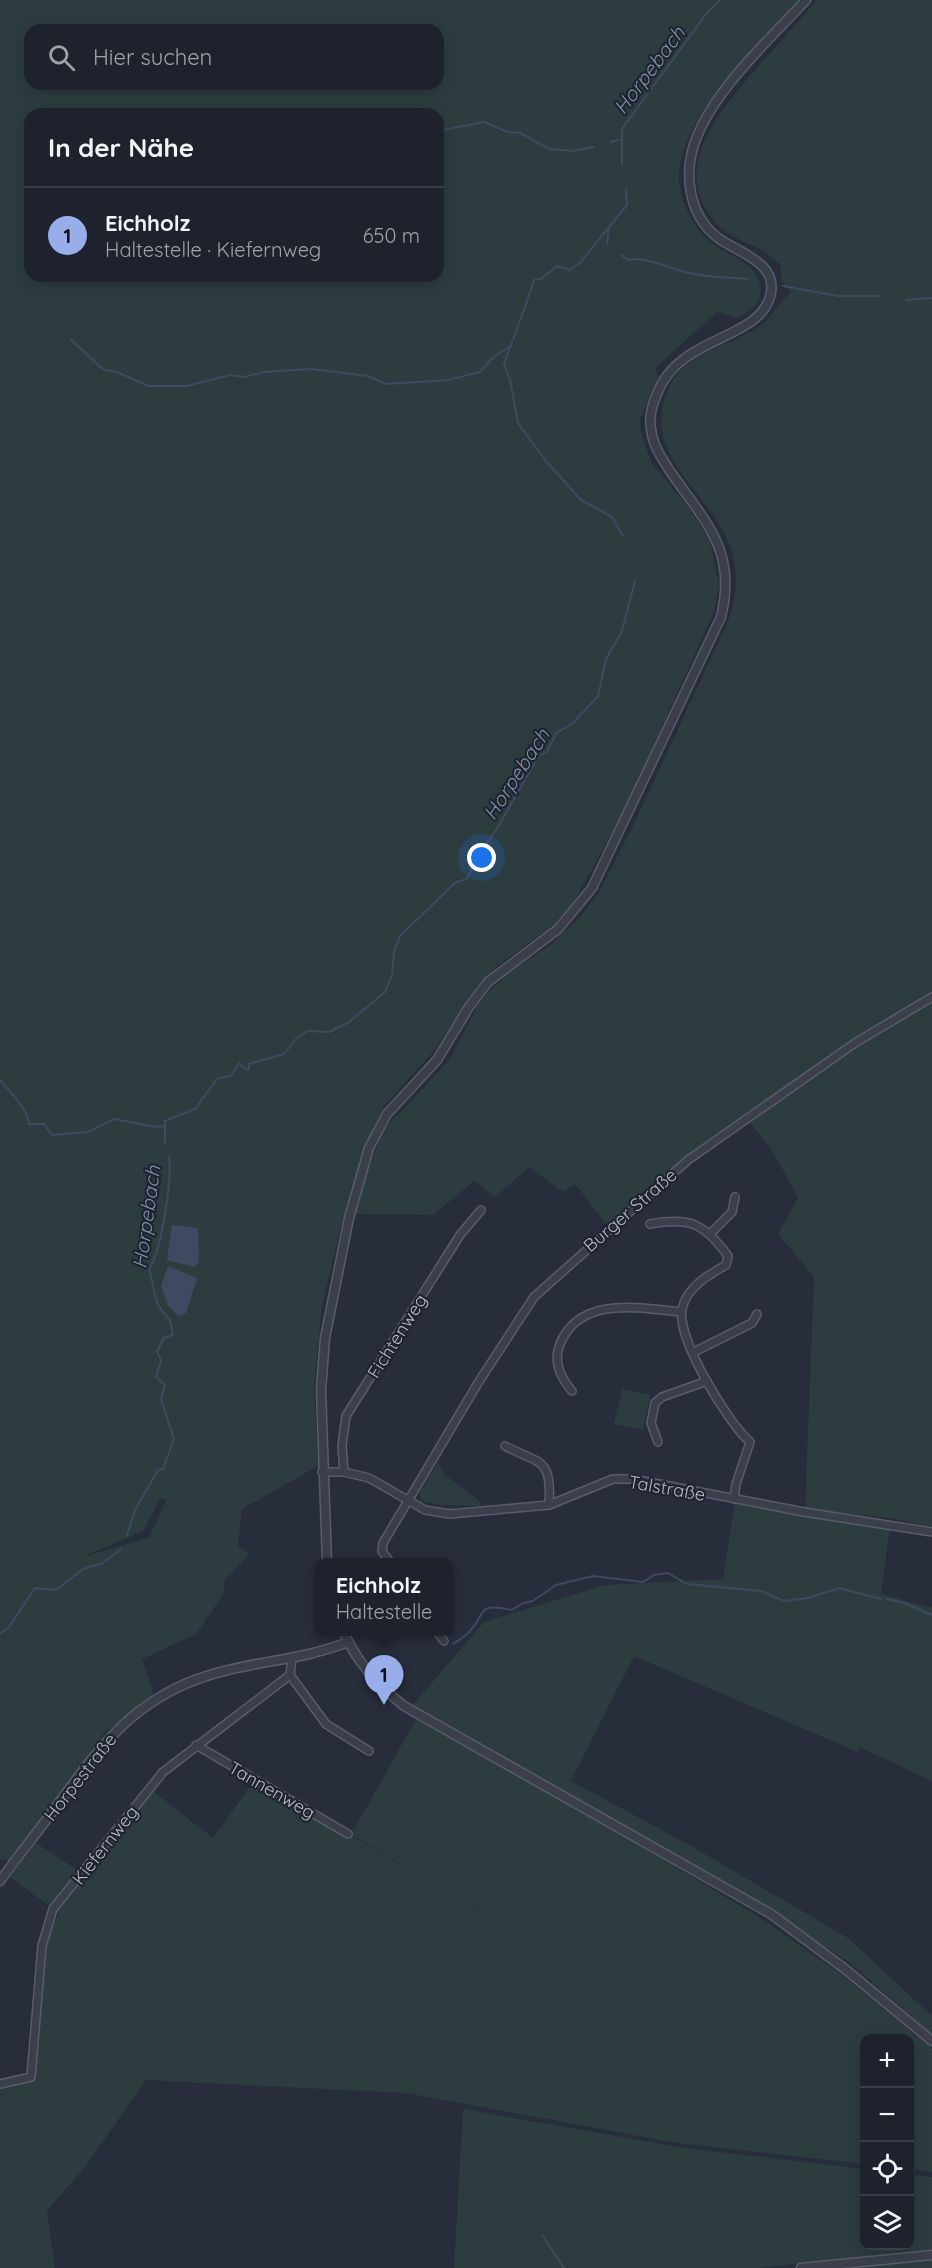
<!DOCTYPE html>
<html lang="de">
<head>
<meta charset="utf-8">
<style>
  :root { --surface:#1d222c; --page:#2a2f38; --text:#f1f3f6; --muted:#a0a4a9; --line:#3b3f48; --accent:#97aeea }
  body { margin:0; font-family:Quicksand,sans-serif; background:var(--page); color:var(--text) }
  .controls { position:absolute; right:18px; bottom:18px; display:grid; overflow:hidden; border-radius:12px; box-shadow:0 3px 15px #0003 }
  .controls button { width:54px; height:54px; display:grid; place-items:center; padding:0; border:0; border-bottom:2px solid var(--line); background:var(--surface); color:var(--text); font:30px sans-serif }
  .you { position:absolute; left:482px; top:858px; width:21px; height:21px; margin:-15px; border:4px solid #fff; border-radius:50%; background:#1a73e8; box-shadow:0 0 0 9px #1a73e833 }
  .badge { display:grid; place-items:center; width:39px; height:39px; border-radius:50%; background:var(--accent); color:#111; font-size:20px; font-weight:700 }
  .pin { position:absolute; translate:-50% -50px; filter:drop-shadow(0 2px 3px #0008) }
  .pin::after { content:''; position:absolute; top:32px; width:21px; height:18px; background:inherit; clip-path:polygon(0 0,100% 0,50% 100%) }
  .popup { position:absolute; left:315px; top:1558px; width:138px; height:78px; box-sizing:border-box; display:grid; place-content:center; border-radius:12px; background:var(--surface); filter:drop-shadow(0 2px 4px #0005); font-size:20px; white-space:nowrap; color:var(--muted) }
  .popup b { font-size:22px; color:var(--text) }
  .popup::after { content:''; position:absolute; left:50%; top:100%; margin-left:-12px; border:12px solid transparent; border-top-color:var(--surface) }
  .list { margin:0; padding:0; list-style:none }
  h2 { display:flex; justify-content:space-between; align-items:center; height:78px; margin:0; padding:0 24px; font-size:26px }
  h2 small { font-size:20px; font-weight:400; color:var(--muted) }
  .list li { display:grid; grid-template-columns:39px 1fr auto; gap:18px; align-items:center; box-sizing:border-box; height:96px; padding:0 24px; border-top:2px solid var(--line) }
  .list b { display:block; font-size:22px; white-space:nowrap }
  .list p { margin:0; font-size:20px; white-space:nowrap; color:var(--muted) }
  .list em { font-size:20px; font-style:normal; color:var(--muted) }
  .icon { flex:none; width:33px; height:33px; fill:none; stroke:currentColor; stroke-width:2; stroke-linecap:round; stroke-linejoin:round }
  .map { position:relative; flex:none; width:932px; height:2268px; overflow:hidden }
  .search { position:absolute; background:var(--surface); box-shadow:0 3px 15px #0003; left:24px; top:24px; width:420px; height:66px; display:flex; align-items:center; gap:15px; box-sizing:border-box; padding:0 21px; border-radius:18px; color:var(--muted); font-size:22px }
  .panel { position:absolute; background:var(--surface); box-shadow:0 3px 15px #0003; left:24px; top:108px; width:420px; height:174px; border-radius:18px }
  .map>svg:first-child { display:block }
  .green { fill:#2d3d3f; fill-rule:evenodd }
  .water { fill:#3f4961 }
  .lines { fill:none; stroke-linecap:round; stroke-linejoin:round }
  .stream { stroke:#3f4961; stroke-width:2 }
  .minor-casing { stroke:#585d69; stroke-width:10 }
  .tertiary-casing { stroke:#585d69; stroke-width:11 }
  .minor { stroke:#3a3f4b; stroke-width:7 }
  .tertiary { stroke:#3a3f4b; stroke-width:8 }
  .labels { text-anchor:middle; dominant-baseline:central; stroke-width:4.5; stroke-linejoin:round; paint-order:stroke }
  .street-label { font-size:18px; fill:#b6bac6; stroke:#1f2430 }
  .water-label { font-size:20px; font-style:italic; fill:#828eaa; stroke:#1f2430 }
</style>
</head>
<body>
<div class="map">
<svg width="932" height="2268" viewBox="0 0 932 2268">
  <rect width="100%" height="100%" fill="#272d3a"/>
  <!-- green -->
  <g class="green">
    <path d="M0 0H799C761 42 668 127 680 188 684 208 693 226 708 240 726 257 761 261 760 291 760 306 750 311 738 318L717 312 655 368 658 377 640 419 641 432 651 462 688 507 710 541 719 585 714 612 621 817 574 901 553 925 497 966 478 985 435 1050 384 1106 365 1146 343 1218 322 1306 314 1388 318 1466 242 1509 238 1546 250 1554 224 1581V1593L196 1634 142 1659 154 1695 103 1734 14 1860H0ZM30 30H438V84H30ZM30 114H438V276H30ZM161 1497 166 1501 149 1538 80 1558 143 1531Z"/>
    <path d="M817 0H932V994L859 1036 744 1115 668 1170 607 1225 575 1184 563 1192 529 1167 495 1197 474 1181 433 1215 355 1214C364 1187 377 1127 401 1112L449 1060 479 1003 491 990 509 973 550 945 581 916 598 894 634 824 729 619C737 593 739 570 729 544 711 495 650 462 663 405 666 393 670 382 678 373 700 350 732 344 757 328 772 318 777 303 791 293L782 281 780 264C774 260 768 253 762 250 744 241 728 237 715 222 668 168 721 110 756 69 776 46 797 23 817 0Z"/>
    <polygon points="932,1000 932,1527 890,1518 805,1509 814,1277 778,1234 798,1198 775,1155 749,1121 870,1036"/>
    <polygon points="622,1389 650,1395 643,1430 614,1424"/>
    <polygon points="438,1462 444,1474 482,1503 479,1506 439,1505 421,1501 420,1493"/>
    <polygon points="735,1501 890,1528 881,1594 932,1608 932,1781 859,1747 858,1752 634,1656 571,1781 686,1843 848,1938 932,2016 932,2034 850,1963 770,1910 412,1706 484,1622 605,1585 723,1579"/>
    <polygon points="416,1719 500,1762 759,1917 841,1974 932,2049 932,2172 910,2169 910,2038 864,2038 864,2164 677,2143 406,2093 146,2080 85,2167 47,2211 55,2268 0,2268 0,2087 34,2079 43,1947 59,1913 10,1877 36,1843 85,1875 150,1789 213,1838 254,1781 506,1924 351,1835"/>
    <polygon points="463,2109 685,2148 864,2169 864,2246 910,2246 910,2174 932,2177 932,2249 757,2268 454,2268"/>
    <polygon points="932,2260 932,2268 846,2268"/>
  </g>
  <!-- water -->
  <g class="water">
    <polygon points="172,1225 198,1228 199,1263 194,1267 167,1260"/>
    <polygon points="168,1266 197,1278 186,1313 179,1316 168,1306 161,1286"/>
  </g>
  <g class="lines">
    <!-- stream -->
    <g class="stream">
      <polyline points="438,131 484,122 508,132 520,133 549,149 573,151 594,147"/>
      <polyline points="611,142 622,139"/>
      <polyline points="622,164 622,129 706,14 720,0"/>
      <polyline points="607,244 609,226"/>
      <path d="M621 255 628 260C643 257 663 265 678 270 700 277 725 277 748 279"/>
      <polyline points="783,286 838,296 881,296"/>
      <polyline points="906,300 932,298"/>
      <polyline points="70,339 104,370 117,372 148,386 187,386 230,375 244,377 264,372 311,369 368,376 386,384 448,380 480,372 493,357 509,347"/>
      <path d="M623 536 612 517 581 500 545 460 518 423 510 380 504 364C514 336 525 309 534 280L541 279 557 266 570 270 579 264 627 205 626 190"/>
      <path d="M0 1080C10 1092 28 1109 29 1124H44L52 1135 88 1132 114 1119 156 1127 165 1126"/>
      <polyline points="165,1142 165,1121 195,1109 218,1078 231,1076 239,1063 244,1068 249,1069 249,1064 284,1054 295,1040 307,1031 329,1032 349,1022 385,992 392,975 394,952 400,936 456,882 467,879 477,858 498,827 538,757 547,752 556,733 572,724 598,696 606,659 622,631 635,581"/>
      <path d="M127 1535 135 1510 158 1470 163 1469 174 1439 161 1399 165 1385 156 1377 161 1361 157 1351 164 1338 173 1335 170 1320C151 1302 156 1290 149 1269 162 1250 172 1179 169 1156"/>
      <polyline points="887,1599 904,1603 932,1615"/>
      <polyline points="0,1634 9,1627 35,1588 56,1590 83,1569 103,1563 121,1549"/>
      <path d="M453 1644C458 1640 465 1637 469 1632 487 1614 475 1602 512 1610L523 1603 533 1601 556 1585 593 1576 643 1582 654 1575 668 1573 687 1584 761 1591 784 1601 808 1598 839 1588 881 1599"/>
      <polyline points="543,2236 564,2268"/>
    </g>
    <defs>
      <g id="minor">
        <path d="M650 1224C690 1217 704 1223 728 1256L726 1265C708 1275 687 1287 682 1309 676 1338 728 1423 750 1442L736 1484 734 1499"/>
        <polyline points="711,1233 732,1212 735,1197"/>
        <polyline points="694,1352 752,1323 757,1314"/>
        <path d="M572 1391C560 1377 553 1361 560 1344 580 1295 640 1308 682 1312"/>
        <polyline points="658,1442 651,1423 655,1403 662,1397 707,1381"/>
        <path d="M505 1446C541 1465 552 1457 549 1505"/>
        <polyline points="322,1472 344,1472 369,1478 425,1510 450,1514 549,1505 613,1479 633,1479 804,1512 932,1532"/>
        <polyline points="344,1472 342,1446 346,1416 460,1235 481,1210"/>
        <polyline points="390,1562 382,1551 383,1543 478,1383 534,1297 688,1160 855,1043 932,997"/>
        <polyline points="437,1632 444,1641"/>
        <polyline points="290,1675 326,1724 369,1751"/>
        <polyline points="196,1745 348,1834"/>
        <polyline points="0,2084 31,2077 42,1946 53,1909 163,1772 290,1675 292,1659"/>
      </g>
      <g id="tertiary">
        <path d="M327 1562 321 1390 325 1338 349 1218 369 1148 387 1114 437 1060 469 1007 488 982 558 929 592 888 721 617C737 552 707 524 672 474 663 460 653 447 651 429 649 418 652 405 657 394 678 336 757 341 770 297 780 263 739 253 718 238 686 213 683 168 698 134 719 85 770 39 806 0"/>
        <path d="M344 1632C356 1662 379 1686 404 1706L771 1914 845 1969 932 2041"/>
        <path d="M0 1881C18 1856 37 1833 55 1808 95 1755 121 1713 185 1684 237 1661 296 1663 348 1642"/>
        <polyline points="801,2268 932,2255"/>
      </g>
    </defs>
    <!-- minor casing -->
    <use href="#minor" class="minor-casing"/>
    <!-- tertiary casing -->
    <use href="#tertiary" class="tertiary-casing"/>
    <!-- minor -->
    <use href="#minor" class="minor"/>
    <!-- tertiary -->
    <use href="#tertiary" class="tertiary"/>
  </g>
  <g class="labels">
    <!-- street labels -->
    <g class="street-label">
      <text transform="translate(630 1210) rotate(-41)">Burger Straße</text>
      <text transform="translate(397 1336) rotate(-58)">Fichtenweg</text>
      <text transform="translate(667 1488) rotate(10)">Talstraße</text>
      <text transform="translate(80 1777) rotate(-52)">Horpestraße</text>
      <text transform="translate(272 1790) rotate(30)">Tannenweg</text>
      <text transform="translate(105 1845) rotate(-52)">Kiefernweg</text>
    </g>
    <!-- water labels -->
    <g class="water-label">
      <text transform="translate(649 70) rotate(-53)">Horpebach</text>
      <text transform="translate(516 774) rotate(-57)">Horpebach</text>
      <text transform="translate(146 1217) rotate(-82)">Horpebach</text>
    </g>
  </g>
</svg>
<div class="controls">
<button>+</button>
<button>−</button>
<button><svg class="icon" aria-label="locate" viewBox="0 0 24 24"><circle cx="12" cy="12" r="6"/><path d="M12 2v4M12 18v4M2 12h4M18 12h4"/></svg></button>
<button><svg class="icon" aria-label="layers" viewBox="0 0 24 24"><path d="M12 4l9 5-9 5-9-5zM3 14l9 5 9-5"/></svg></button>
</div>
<div class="you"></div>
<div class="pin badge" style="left:384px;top:1705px">1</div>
<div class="popup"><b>Eichholz</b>Haltestelle</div>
<div class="search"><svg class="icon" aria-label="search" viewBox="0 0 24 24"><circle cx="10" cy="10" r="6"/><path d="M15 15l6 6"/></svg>Hier suchen</div>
<section class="panel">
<h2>In der Nähe<small></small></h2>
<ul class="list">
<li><span class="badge">1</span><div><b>Eichholz</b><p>Haltestelle · Kiefernweg</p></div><em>650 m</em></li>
</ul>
</section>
</div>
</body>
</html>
